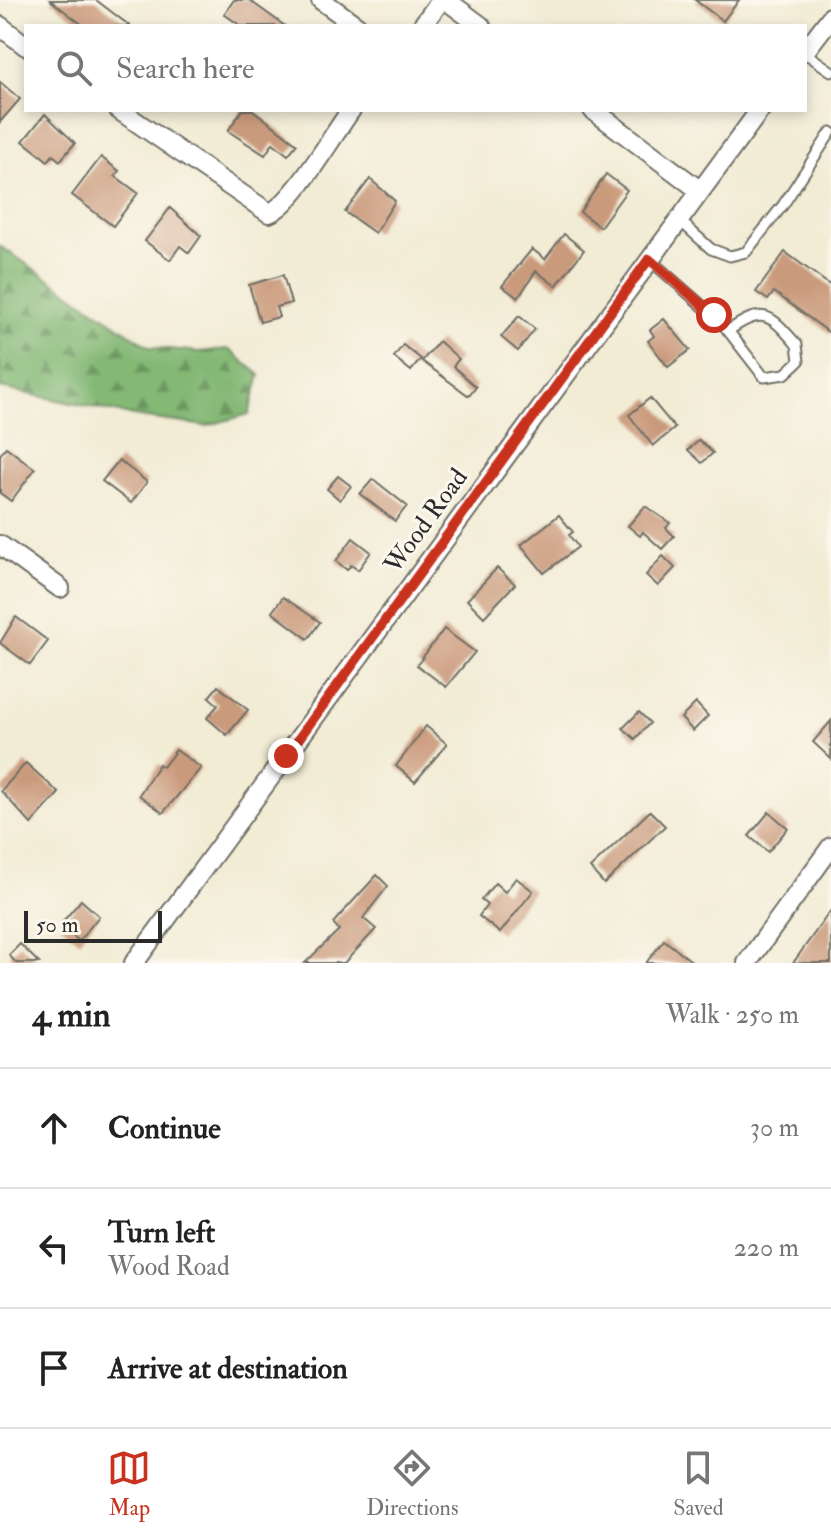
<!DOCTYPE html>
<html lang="en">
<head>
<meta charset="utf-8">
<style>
  :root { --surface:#fff; --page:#f2f2f2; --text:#222; --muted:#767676; --line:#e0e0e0; --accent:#c8321e }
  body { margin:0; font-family:"IM FELL Double Pica",serif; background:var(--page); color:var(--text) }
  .scale { position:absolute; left:24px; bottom:20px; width:138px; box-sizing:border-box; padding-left:8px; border:4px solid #2b2b2b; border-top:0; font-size:22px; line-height:28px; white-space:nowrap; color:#2b2b2b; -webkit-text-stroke:6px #fbf7ec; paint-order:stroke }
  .stop { position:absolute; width:24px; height:24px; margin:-18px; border:6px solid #c8321e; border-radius:50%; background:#fff }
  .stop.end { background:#c8321e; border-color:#fff; box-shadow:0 2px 8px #0008 }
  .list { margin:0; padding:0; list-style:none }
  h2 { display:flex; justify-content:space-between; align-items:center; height:104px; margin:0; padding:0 32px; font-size:34px }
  h2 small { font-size:26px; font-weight:400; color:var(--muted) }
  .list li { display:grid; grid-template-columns:52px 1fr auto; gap:24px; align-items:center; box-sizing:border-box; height:120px; padding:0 32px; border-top:2px solid var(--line) }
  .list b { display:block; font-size:30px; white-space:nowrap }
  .list p { margin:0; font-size:26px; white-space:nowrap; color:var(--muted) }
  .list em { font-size:26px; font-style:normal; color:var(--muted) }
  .icon { flex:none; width:44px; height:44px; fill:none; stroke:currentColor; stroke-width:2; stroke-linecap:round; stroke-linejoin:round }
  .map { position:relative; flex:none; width:831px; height:963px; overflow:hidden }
  .search { position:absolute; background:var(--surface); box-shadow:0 4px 12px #0003; left:24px; right:24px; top:24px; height:88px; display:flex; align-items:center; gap:20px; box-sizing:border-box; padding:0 28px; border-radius:0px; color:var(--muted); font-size:30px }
  .sheet { height:464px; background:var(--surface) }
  nav { display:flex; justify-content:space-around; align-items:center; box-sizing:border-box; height:112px; border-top:2px solid var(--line); background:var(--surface); font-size:22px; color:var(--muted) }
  nav a { display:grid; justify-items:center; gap:4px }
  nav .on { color:var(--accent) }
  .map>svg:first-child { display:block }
  .forest { fill:url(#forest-firs); stroke:#577250; stroke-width:2 }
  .building { fill:#ca9a7c }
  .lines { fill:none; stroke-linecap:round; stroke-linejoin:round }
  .service-casing { stroke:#716f66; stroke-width:13 }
  .minor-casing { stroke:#716f66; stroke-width:22 }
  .service { stroke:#fff; stroke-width:9 }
  .minor { stroke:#fff; stroke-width:18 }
  .route { stroke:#c8321e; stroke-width:10 }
  .labels { text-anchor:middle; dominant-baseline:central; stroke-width:6; stroke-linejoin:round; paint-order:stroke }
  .street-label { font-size:26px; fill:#2b2b2b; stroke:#fbf7ec }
</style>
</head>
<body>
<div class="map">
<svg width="831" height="963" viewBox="0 0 831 963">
  <defs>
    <pattern id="forest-firs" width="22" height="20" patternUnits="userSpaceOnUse" patternTransform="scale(2)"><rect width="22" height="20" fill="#83b874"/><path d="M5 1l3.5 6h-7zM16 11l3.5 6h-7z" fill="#6b965f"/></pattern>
  </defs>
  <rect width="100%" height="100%" fill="#fbf7ec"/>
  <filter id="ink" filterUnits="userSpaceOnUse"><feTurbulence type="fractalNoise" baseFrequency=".0125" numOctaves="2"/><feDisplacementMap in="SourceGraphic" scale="16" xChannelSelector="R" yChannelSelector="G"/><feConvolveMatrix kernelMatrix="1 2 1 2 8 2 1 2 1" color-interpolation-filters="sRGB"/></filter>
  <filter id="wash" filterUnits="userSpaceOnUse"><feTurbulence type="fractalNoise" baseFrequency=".006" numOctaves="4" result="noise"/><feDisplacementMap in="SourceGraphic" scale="32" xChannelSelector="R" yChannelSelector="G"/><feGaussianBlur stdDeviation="1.8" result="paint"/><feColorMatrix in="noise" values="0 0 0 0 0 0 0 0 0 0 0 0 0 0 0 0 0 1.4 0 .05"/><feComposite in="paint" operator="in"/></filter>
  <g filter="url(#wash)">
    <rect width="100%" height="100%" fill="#f2ecd5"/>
    <!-- forest -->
    <polygon class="forest" points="0,246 150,347 199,352 228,349 260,375 249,414 206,426 139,417 0,388"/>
    <g id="blocks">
      <!-- building -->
      <g class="building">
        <polygon points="50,0 96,0 130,26 84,26"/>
        <polygon points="234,0 249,0 285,26 241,26 224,14"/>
        <polygon points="695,0 739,0 723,21"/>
        <polygon points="0,82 20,99 0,122"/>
        <polygon points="242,110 253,110 297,144 288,155 273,143 265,155 228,131"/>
        <polygon points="45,114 75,143 60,161 53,155 48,161 23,141"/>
        <polygon points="101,157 119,171 115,176 138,193 113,226 72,195"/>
        <polygon points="606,174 627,190 600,227 580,212"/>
        <polygon points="370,179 395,201 375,233 345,212"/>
        <polygon points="170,208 201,236 189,253 180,246 170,260 145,241"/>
        <polygon points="564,234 584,250 556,286 536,271 518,298 502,286 532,249 545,259"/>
        <polygon points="785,252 831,286 831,334 774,292 768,300 756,292"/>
        <polygon points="283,275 291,303 276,307 279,317 260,322 249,285"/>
        <polygon points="519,316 535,329 518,351 501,337"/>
        <polygon points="664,319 690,350 668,367 648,341 654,336 650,330"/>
        <polygon points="439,341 459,359 453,366 476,387 469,396 422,361"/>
        <polygon points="403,345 421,359 411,371 394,357"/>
        <polygon points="650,398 675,428 653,446 629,415"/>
        <polygon points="699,440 713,453 702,463 688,450"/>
        <polygon points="6,447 35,469 11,501 0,493 0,455"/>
        <polygon points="119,460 147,482 131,503 102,481"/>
        <polygon points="338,476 351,486 340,500 327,489"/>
        <polygon points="373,479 407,506 395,521 360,494"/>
        <polygon points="645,506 670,523 666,528 674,536 662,549 643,532 640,536 628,526"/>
        <polygon points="559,515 573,532 569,535 578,547 544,573 521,545"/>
        <polygon points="353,538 371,552 358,570 351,565 347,570 336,561"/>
        <polygon points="663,556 675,568 658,586 646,575"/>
        <polygon points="497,568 515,584 484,617 467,600"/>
        <polygon points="283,597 320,622 308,639 272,612"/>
        <polygon points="16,617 48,641 30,665 0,643"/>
        <polygon points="444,629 475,652 446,687 417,665"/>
        <polygon points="218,686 248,710 227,735 207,718 218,705 209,697"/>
        <polygon points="696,703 708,716 693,731 681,718"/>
        <polygon points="639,712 650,723 635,739 623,728"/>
        <polygon points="831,721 831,759 813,742"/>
        <polygon points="426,726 447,744 415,782 396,766"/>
        <polygon points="176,750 201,768 163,813 139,795 159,764 163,767"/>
        <polygon points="26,763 59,793 31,824 1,791"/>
        <polygon points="650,811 665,826 604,884 590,868"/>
        <polygon points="769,812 788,828 768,852 749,836"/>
        <polygon points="377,875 388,886 363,918 376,929 344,963 305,963 339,930 333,923"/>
        <polygon points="516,878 533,891 500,933 479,916 487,905 481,900 495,883 505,892"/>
        <polygon points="81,900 99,916 79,941 60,925"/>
        <polygon points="831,910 831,963 793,963"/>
        <polygon points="664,940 694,963 646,963"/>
        <polygon points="20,944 39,963 16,963 9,955"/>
      </g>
    </g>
  </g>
  <g filter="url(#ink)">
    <use href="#blocks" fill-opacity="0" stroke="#716f66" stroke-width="2"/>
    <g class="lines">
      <defs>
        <g id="service">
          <polyline points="805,53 831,71"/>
          <polyline points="678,219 711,249 730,256 746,252 783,205 831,132"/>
          <path d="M649 259 722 323 764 377 785 374 799 361 797 345C770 314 764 306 728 331"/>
        </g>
        <g id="minor">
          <polyline points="321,0 357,26"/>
          <polyline points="446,0 481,26"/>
          <polyline points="0,26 26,46"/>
          <polyline points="422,26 441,0"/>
          <polyline points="805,51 831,17"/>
          <path d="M119 110 269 213C293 205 334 133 351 110"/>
          <polyline points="593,110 699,190"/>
          <polyline points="0,545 60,588"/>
          <polyline points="134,963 760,110"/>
          <polyline points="747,963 831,847"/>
        </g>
      </defs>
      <!-- service casing -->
      <use href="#service" class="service-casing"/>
      <!-- minor casing -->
      <use href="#minor" class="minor-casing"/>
      <!-- service -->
      <use href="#service" class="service"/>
      <!-- minor -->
      <use href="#minor" class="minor"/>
    </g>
  </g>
  <g class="lines" filter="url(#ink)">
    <!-- route -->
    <polyline class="route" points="286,756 649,259 714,315"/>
  </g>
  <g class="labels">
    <!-- street labels -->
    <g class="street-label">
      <text transform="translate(426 521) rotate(-54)">Wood Road</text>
    </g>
  </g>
</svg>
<div class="scale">50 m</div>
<div class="stop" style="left:714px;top:315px"></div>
<div class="stop end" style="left:286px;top:756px"></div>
<div class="search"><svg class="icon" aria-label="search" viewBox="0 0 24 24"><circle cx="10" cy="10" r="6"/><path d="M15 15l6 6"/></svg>Search here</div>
</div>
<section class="sheet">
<h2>4 min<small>Walk · 250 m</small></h2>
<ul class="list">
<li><svg class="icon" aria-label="ahead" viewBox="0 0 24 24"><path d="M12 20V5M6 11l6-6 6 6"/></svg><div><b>Continue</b></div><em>30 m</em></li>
<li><svg class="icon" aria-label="left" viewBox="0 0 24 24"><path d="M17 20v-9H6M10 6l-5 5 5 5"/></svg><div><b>Turn left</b><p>Wood Road</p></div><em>220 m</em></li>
<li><svg class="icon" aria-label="arrive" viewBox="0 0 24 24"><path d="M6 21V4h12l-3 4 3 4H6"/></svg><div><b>Arrive at destination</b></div></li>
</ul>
</section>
<nav>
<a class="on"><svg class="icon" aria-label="map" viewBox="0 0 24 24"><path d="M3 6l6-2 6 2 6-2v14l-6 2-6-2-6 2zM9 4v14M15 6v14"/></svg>Map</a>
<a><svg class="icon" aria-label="directions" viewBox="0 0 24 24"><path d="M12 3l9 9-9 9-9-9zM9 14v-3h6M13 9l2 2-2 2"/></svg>Directions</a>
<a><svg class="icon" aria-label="saved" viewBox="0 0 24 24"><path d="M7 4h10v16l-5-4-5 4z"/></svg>Saved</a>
</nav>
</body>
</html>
